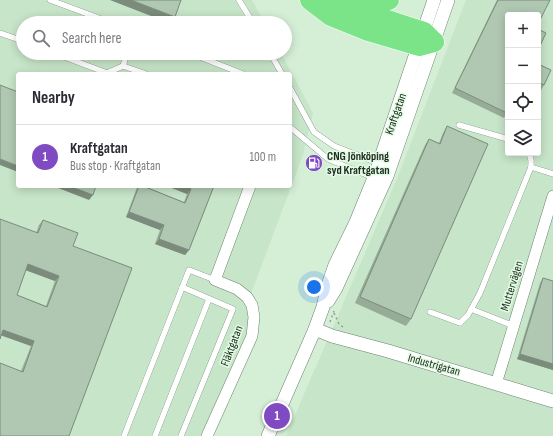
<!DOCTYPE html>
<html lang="en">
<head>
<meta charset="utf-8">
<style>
  :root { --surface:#fff; --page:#f7f7f7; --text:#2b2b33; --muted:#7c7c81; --line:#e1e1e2; --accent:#7f4ac2 }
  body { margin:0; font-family:"Sofia Sans Condensed",sans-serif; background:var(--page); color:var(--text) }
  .controls { position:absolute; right:12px; top:12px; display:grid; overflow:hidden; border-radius:4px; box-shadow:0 2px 10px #0003 }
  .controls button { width:36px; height:36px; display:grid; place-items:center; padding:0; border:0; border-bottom:1px solid var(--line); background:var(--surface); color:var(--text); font:20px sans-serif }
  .you { position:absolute; left:314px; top:287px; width:14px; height:14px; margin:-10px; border:3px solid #fff; border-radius:50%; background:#1a73e8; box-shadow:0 0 0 6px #1a73e833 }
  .badge { display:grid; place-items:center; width:26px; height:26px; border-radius:50%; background:var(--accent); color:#fff; font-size:13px; font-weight:700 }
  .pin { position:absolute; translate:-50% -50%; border:2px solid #fff; box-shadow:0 1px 4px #0006 }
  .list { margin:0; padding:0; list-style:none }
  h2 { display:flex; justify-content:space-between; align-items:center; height:52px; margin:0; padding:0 16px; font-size:17px }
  h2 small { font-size:13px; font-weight:400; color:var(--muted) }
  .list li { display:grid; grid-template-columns:26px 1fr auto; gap:12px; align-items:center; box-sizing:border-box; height:64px; padding:0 16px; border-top:1px solid var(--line) }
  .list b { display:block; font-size:15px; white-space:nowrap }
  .list p { margin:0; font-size:13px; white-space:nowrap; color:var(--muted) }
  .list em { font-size:13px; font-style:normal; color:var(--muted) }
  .icon { flex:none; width:22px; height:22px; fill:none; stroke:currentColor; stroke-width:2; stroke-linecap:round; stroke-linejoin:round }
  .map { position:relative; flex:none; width:553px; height:436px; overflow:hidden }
  .search { position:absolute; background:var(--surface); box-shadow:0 2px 10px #0003; left:16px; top:16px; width:276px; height:44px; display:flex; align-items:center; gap:10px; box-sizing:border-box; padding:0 14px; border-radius:22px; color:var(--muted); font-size:15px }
  .panel { position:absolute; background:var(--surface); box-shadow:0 2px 10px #0003; left:16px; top:72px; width:276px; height:116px; border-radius:4px }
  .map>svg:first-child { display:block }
  .built { fill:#c7e5c8; fill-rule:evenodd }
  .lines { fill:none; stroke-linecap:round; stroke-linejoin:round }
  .service-casing { stroke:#6c836e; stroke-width:6 }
  .minor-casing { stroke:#6c836e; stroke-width:12 }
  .tertiary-casing { stroke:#6c836e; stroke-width:14 }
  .motorway-casing { stroke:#fff; stroke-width:21 }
  .path { stroke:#8da08e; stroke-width:1.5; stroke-dasharray:2 3; stroke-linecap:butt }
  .service { stroke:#fff; stroke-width:5.5 }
  .minor { stroke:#fff; stroke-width:11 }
  .tertiary { stroke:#fff; stroke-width:13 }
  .motorway { stroke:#7be488; stroke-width:20 }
  .wall { fill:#97ac98; fill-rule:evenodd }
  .shaded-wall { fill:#7b8c7c }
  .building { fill:#b0c8b1; stroke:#7b8c7c; fill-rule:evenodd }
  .labels { text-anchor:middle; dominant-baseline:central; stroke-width:3; stroke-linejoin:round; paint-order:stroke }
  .street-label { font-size:12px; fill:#232d24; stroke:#e2fce4 }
  .poi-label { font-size:12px; font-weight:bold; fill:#232d24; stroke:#e2fce4; text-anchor:start }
</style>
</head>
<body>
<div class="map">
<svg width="553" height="436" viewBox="0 0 553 436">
  <rect width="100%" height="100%" fill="#d5efd7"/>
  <!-- built -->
  <g class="built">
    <path d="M0 0H252L265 23H23V53H281L313 113 303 155 246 307 249 316 250 330 202 436H0ZM18 74H290V186H18Z"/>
    <path d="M466 0H553V436H286L396 181ZM508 15H538V153H508Z"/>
  </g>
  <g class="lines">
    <defs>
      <g id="service">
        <polyline points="50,0 112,23"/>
        <polyline points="239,0 253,23"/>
        <polyline points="0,33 23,41"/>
        <polyline points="54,53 107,73 123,66 146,74"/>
        <polyline points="190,53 243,74"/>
        <polyline points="270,53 282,74"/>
        <polyline points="123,66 127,53"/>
        <polyline points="290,88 314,132 334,146 378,163"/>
        <polyline points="459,125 508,139"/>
        <polyline points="290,127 328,159 374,178"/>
        <polyline points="529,153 531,160 531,167 553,174"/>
        <polyline points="471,309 514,326"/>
        <polyline points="430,312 460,323 468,315 480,293 531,167"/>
        <polyline points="124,436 189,270 215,280"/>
        <polyline points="155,436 209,299"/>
        <polyline points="181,436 233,309 182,287"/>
      </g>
      <g id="minor">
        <polyline points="496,384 553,196"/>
        <polyline points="207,436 252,336 254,317 252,305 247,297 237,289 215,280 250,186"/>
      </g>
      <g id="tertiary">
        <polyline points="328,301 336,288 387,176 448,0"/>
        <polyline points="315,329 332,336 388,351 553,401"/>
        <polyline points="268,436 315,329 323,307 328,285 335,265 356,222 374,178 434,0"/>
      </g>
      <g id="motorway">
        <polyline points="310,0 331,16 368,31 419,46 434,42"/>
        <polyline points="337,0 348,7 424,32 434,42"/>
        <path d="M351 0C363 2 376 3 389 0"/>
      </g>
    </defs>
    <!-- service casing -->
    <use href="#service" class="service-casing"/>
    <!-- minor casing -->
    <use href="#minor" class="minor-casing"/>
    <!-- tertiary casing -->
    <use href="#tertiary" class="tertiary-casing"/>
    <!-- motorway casing -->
    <use href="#motorway" class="motorway-casing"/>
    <!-- path -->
    <g class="path">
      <polyline points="334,313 339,324 343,327"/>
      <polyline points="330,322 334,311"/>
    </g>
    <!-- service -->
    <use href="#service" class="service"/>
    <!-- minor -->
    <use href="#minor" class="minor"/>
    <!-- tertiary -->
    <use href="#tertiary" class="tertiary"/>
    <!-- motorway -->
    <use href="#motorway" class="motorway"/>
  </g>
  <!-- wall -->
  <g class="wall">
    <polygon points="497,0 550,0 538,15 507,113 504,118 452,93"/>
    <polygon points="538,64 544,85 541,90 538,88"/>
    <polygon points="447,126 411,319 406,326 355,303 425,145 429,139 439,143 443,133"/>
    <polygon points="138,186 143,186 184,202 187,194 167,186 214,186 189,250 185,255 155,244 160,230 126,217 136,190"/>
    <path d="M43 220 73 246 69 436 21 371 31 346 1 335 36 233 39 225ZM26 270 55 281 46 306 17 295Z"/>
    <polygon points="543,278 553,281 553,370 517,359 540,283"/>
  </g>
  <!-- shaded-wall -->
  <g class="shaded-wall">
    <polygon points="110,0 131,0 175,17 170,23 169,23"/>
    <polygon points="0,159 18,166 18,172 0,165"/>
    <polygon points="53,186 69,186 93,195 89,200"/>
    <polygon points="167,186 183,186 191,189 187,194"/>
    <polygon points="129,212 164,225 160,230 126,217"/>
    <polygon points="159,239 189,250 185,255 155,244"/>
    <polygon points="28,264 59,276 55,281 25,270"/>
    <polygon points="3,330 34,341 31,346 0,335"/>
    <polygon points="520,354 553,364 553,370 517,359"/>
  </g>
  <!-- building -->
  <g class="building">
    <polygon points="131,0 181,0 175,17"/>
    <polygon points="498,0 550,0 538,24 538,15 508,15 508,111 507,113 455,88"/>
    <polygon points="538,29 546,33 538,50"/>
    <polygon points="538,64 551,70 544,85 538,82"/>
    <polygon points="0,85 18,92 18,166 0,159"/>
    <polygon points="447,126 488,144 411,319 360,297 429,139 440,144"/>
    <polygon points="69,186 96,186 93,195"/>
    <polygon points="139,186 143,186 185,203 191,189 183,186 214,186 189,250 159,239 164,225 129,212"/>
    <path d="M0 219 38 233 43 220 78 233 73 246 132 268 69 436H0V363L23 372 34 341 3 330 0 339ZM28 264 59 276 47 307 17 295Z"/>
    <polygon points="543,278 553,281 553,364 520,354"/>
  </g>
  <!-- icons -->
  <defs>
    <symbol id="fuel-disc" viewBox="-11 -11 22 22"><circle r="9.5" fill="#7f4ac2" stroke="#e2fce4"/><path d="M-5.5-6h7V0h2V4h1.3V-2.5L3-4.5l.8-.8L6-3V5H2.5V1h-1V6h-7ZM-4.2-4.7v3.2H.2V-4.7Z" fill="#fff"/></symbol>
  </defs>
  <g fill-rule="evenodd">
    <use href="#fuel-disc" x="304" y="153" width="20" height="20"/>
  </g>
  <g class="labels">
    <!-- street labels -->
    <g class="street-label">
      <text transform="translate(396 114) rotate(-71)">Kraftgatan</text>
      <text transform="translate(512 286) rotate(-73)">Muttervägen</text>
      <text transform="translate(232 346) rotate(-69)">Fläktgatan</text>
      <text transform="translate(434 365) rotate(16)">Industrigatan</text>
    </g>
    <!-- poi labels -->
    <g class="poi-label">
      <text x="327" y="156">CNG Jönköping<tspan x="327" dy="14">syd Kraftgatan</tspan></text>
    </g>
  </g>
</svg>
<div class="controls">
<button>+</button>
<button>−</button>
<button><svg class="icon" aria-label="locate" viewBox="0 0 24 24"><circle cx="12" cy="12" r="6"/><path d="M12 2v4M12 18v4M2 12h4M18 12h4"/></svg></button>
<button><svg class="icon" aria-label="layers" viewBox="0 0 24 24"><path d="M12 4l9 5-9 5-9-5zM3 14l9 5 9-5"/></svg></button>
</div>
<div class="you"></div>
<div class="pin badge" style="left:277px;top:416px">1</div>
<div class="search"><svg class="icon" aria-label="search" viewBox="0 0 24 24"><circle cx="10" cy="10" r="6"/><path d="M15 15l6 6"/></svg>Search here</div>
<section class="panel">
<h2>Nearby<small></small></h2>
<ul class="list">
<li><span class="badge">1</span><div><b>Kraftgatan</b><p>Bus stop · Kraftgatan</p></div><em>100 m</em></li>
</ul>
</section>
</div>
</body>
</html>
